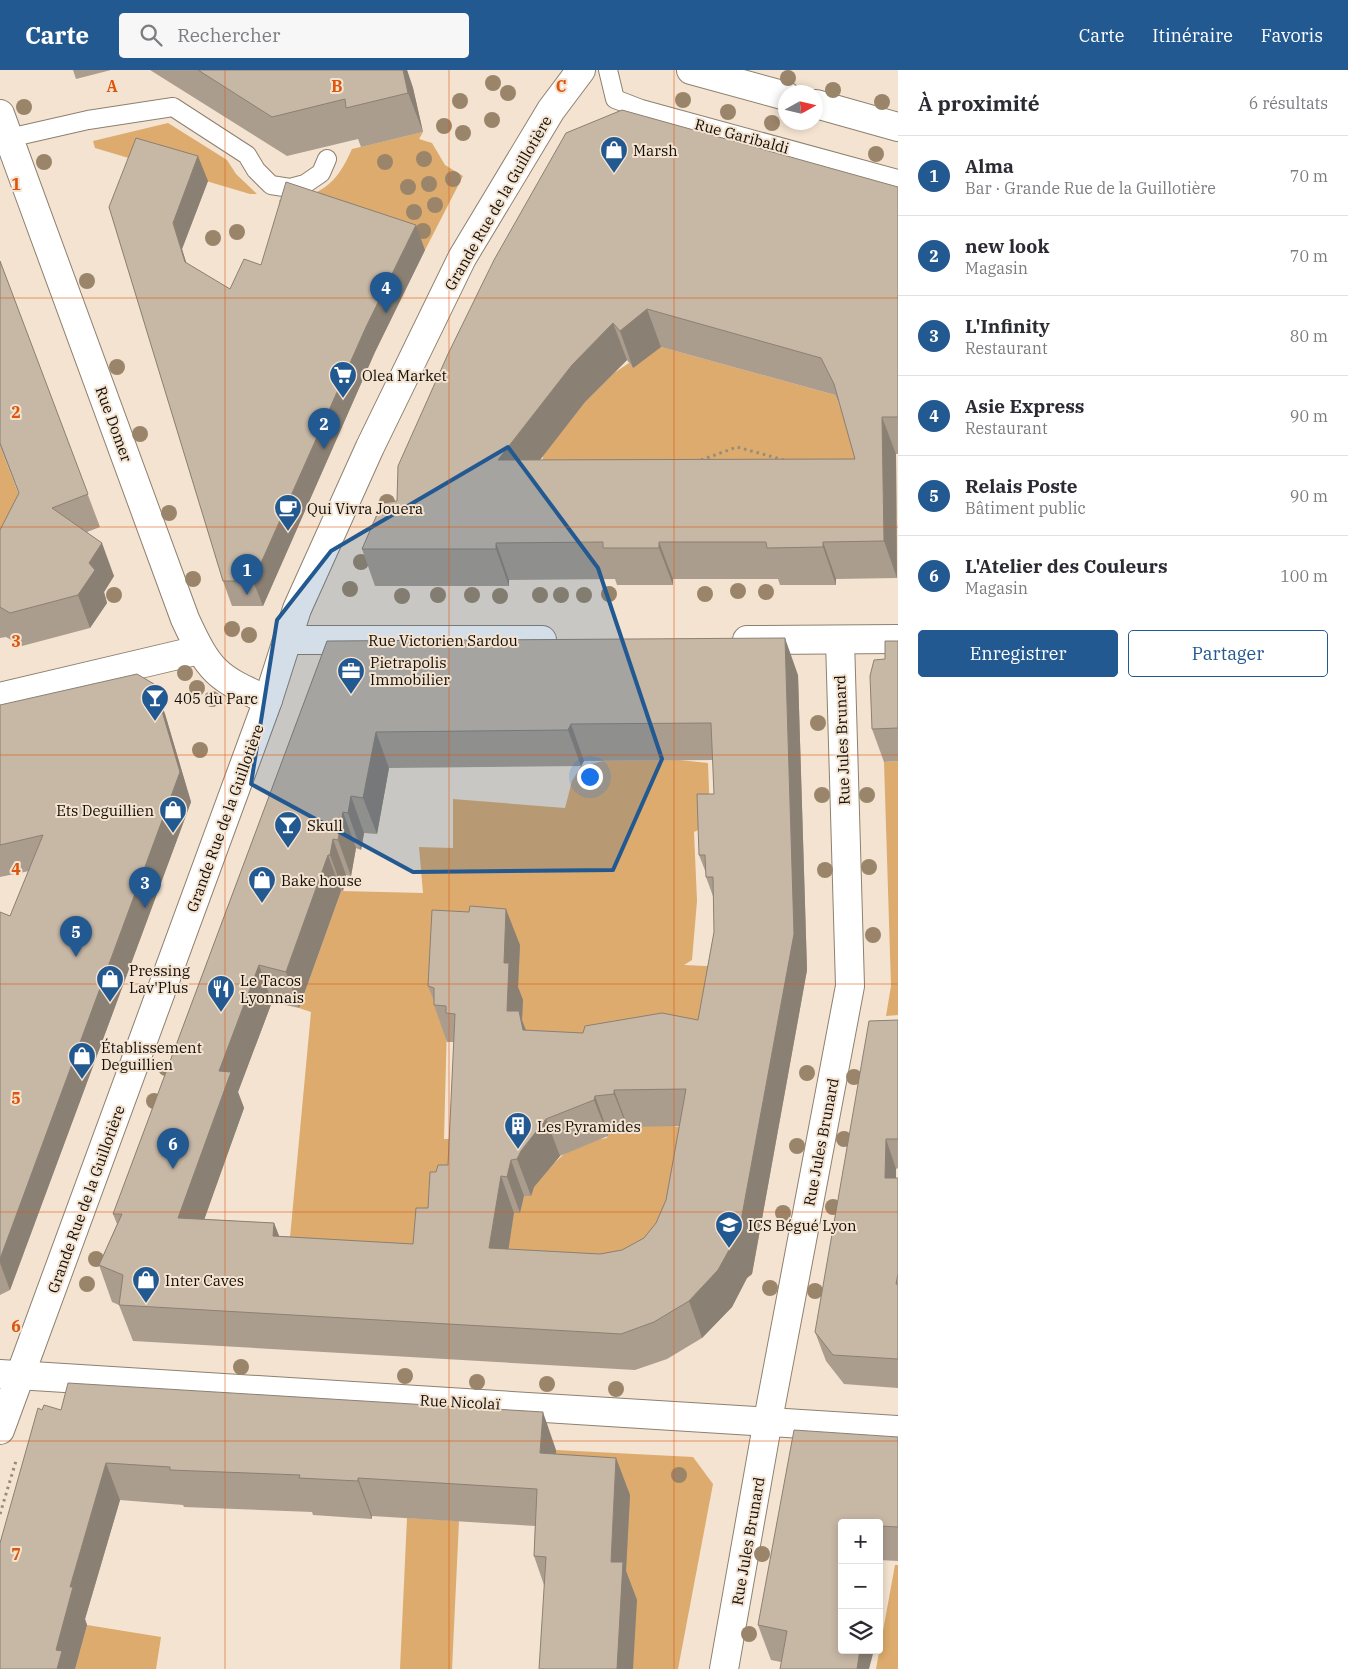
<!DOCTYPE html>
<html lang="fr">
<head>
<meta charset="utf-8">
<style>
  :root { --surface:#fff; --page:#f7f7f7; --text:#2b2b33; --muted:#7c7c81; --line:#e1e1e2; --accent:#235991 }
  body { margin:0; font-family:"IBM Plex Serif",serif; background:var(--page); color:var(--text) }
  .controls { position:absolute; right:15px; bottom:15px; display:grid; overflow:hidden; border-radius:5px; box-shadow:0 2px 8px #0003 }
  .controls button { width:45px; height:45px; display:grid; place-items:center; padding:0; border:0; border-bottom:1px solid var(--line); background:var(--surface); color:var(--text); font:25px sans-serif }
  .compass { position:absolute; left:778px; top:15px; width:45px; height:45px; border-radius:50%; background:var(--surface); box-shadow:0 2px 8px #0003; rotate:82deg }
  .you { position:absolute; left:589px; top:706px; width:18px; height:18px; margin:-12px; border:4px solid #fff; border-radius:50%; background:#1a73e8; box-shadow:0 0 0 8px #1a73e833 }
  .badge { display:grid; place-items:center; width:32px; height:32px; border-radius:50%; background:var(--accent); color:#fff; font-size:16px; font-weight:700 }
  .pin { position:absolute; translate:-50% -41px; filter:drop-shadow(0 1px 2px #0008) }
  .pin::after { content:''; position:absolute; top:26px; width:18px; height:15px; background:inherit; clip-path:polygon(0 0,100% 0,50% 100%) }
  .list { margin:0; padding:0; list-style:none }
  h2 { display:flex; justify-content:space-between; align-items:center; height:65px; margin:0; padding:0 20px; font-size:21px }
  h2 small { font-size:16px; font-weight:400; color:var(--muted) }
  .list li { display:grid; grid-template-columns:32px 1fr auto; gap:15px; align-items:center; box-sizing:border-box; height:80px; padding:0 20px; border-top:1px solid var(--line) }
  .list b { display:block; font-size:19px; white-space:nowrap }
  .list p { margin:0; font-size:16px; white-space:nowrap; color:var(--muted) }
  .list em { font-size:16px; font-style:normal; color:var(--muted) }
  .actions { display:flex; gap:10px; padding:15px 20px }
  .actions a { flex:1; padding:11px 0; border:1px solid var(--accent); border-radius:5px; text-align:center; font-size:18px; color:var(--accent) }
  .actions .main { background:var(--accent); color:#fff }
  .icon { flex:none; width:28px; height:28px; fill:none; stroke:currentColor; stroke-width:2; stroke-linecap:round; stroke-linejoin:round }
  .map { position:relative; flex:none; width:898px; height:1599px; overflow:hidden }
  header { display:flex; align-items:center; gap:30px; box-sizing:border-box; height:70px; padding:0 25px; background:var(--accent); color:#fff }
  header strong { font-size:24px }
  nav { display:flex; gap:28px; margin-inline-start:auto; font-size:18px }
  .search { width:350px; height:45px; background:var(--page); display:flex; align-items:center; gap:12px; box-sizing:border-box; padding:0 18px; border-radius:5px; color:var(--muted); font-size:19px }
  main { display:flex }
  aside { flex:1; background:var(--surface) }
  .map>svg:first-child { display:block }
  .green { fill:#dcab6d }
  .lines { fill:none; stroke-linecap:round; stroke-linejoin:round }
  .service-casing { stroke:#8e806f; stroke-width:20 }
  .minor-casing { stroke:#8e806f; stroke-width:30 }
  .tertiary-casing { stroke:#8e806f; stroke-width:30 }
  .secondary-casing { stroke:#8e806f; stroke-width:30 }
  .primary-casing { stroke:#8e806f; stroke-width:30 }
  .path { stroke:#968b7d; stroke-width:3; stroke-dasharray:2.5 4; stroke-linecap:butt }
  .service { stroke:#fff; stroke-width:18 }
  .minor { stroke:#fff; stroke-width:28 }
  .tertiary { stroke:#fff; stroke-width:28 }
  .secondary { stroke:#fff; stroke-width:28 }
  .primary { stroke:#fff; stroke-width:28 }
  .tree { fill:#9a856a }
  .wall { fill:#ab9d8e; fill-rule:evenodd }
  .shaded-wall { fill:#8b8074 }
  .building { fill:#c7b7a5; stroke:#8b8074; fill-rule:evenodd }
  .marked { fill:#235991; fill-opacity:0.2; stroke:#235991; stroke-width:4; stroke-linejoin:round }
  .grid { fill:none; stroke:#dd550c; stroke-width:1; stroke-opacity:0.55 }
  .labels { text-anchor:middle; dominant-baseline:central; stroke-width:4; stroke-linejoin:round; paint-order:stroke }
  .street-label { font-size:15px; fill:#120d07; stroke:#f3e3d0 }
  .poi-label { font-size:15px; fill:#120d07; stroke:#f3e3d0; text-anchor:start }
  .grid-label { font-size:16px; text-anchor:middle; font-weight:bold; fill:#dd550c; stroke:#f3e3d0; stroke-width:4; stroke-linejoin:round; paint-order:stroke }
</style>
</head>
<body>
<header>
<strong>Carte</strong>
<div class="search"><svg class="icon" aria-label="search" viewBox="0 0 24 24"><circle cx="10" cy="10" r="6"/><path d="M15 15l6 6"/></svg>Rechercher</div>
<nav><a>Carte</a><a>Itinéraire</a><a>Favoris</a></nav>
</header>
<main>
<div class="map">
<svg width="898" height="1599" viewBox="0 0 898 1599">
  <rect width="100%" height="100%" fill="#f3e3d0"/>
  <!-- green -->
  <g class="green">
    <polygon points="168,53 227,90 236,104 257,124 250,124 95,78 93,71"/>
    <path d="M423 62 419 69 432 73 445 95 463 106 425 180 280 133 279 130C320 128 336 115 352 79Z"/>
    <path d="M654 275 835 325C849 356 856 378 857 412L541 413 543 385 585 332 614 303 629 293 633 298Z"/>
    <polygon points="0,376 31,456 0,488"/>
    <polygon points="679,690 708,693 710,747 707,756 694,762 697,831 692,890 684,895 728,897 711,986 447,954 444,1069 452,1069 441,1174 288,1189 311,942 299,938 341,821 423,823 419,777 453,778 453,729 565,738 572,711 581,696 604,691"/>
    <polygon points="898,691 898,945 886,946 891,916 884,692"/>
    <path d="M647 1052 699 1060 680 1167 502 1215 514 1143H520L524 1126 538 1108 542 1107C563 1082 574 1073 607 1068L608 1062 627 1060 628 1057Z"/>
    <polygon points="556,1380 693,1387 713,1414 678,1599 633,1599 554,1421"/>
    <polygon points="407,1448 459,1451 452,1599 400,1599"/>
    <polygon points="895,1495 898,1495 898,1599 876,1599"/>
    <polygon points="87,1555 161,1567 156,1599 75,1599"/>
  </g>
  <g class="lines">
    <defs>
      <g id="service">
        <polyline points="608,0 615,29 641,39 898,109"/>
        <polyline points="9,68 88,50 173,37 247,85 256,100 271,115 290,118 305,114 321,103 327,89"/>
      </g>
      <g id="minor">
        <polyline points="288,570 542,570"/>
        <polyline points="747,570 898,569"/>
        <polyline points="0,627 199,580"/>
        <polyline points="0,1304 898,1360"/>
        <polyline points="724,1599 768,1350 850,916 840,570"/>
      </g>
      <path id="tertiary" d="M0 44 185 549C209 601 216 608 268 630"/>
      <polyline id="secondary" points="0,1360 268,630 297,539 370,377 462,188 551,40 581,0"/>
      <g id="primary">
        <polyline points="691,0 786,26"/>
        <polyline points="816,34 898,57"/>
      </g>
    </defs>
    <!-- service casing -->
    <use href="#service" class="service-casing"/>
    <!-- minor casing -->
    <use href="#minor" class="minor-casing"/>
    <!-- tertiary casing -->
    <use href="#tertiary" class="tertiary-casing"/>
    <!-- secondary casing -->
    <use href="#secondary" class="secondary-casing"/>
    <!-- primary casing -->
    <use href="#primary" class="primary-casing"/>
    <!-- path -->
    <g class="path">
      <polyline points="701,390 737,377 784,390"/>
      <polyline points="0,1444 16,1391"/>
    </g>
    <!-- service -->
    <use href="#service" class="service"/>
    <!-- minor -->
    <use href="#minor" class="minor"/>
    <!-- tertiary -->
    <use href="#tertiary" class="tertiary"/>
    <!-- secondary -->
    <use href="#secondary" class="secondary"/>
    <!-- primary -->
    <use href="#primary" class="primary"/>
  </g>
  <!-- trees -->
  <g class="tree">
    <circle cx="788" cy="8" r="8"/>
    <circle cx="493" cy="13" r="8"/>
    <circle cx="833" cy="20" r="8"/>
    <circle cx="508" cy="23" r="8"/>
    <circle cx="683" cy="30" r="8"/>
    <circle cx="460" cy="31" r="8"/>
    <circle cx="882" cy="32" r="8"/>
    <circle cx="24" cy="37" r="8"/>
    <circle cx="728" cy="42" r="8"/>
    <circle cx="492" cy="50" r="8"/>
    <circle cx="772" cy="53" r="8"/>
    <circle cx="444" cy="56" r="8"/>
    <circle cx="463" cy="63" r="8"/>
    <circle cx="876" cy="84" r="8"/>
    <circle cx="424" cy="89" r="8"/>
    <circle cx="44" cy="92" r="8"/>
    <circle cx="385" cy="92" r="8"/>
    <circle cx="453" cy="109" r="8"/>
    <circle cx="429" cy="114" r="8"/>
    <circle cx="408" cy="117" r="8"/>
    <circle cx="435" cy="135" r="8"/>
    <circle cx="414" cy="142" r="8"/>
    <circle cx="423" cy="161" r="8"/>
    <circle cx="237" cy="162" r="8"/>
    <circle cx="213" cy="168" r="8"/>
    <circle cx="87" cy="211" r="8"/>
    <circle cx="117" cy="297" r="8"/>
    <circle cx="140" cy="364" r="8"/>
    <circle cx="387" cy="432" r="8"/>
    <circle cx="169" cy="443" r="8"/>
    <circle cx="361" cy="492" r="8"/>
    <circle cx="193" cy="509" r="8"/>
    <circle cx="350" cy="519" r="8"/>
    <circle cx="738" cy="521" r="8"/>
    <circle cx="766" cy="522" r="8"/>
    <circle cx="609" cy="524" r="8"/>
    <circle cx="705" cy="524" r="8"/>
    <circle cx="114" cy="525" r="8"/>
    <circle cx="438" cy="525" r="8"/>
    <circle cx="472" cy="525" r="8"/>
    <circle cx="540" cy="525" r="8"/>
    <circle cx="561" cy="525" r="8"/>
    <circle cx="584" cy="525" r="8"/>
    <circle cx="402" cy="526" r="8"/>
    <circle cx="500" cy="526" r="8"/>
    <circle cx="232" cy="559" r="8"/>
    <circle cx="249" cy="565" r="8"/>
    <circle cx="185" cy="603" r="8"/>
    <circle cx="197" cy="618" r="8"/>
    <circle cx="212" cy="629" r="8"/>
    <circle cx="818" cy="653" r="8"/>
    <circle cx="200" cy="680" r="8"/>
    <circle cx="822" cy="725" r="8"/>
    <circle cx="867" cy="725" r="8"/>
    <circle cx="869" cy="797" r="8"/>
    <circle cx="825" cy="800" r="8"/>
    <circle cx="873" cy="865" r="8"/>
    <circle cx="166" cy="998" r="8"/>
    <circle cx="807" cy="1003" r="8"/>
    <circle cx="854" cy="1007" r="8"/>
    <circle cx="154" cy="1031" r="8"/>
    <circle cx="844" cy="1069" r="8"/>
    <circle cx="797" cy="1076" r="8"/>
    <circle cx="833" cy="1137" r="8"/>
    <circle cx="783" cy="1143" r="8"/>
    <circle cx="96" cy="1189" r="8"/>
    <circle cx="87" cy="1214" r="8"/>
    <circle cx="770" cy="1218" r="8"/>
    <circle cx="815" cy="1221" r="8"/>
    <circle cx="241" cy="1297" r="8"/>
    <circle cx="405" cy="1306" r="8"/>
    <circle cx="477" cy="1312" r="8"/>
    <circle cx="547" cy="1314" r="8"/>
    <circle cx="616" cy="1319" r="8"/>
    <circle cx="679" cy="1405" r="8"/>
    <circle cx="762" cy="1484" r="8"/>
    <circle cx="749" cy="1564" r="8"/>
  </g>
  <!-- wall -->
  <g class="wall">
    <polygon points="73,0 111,0 76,9"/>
    <polygon points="150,0 407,0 413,18 423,62 361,77 358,69 287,86"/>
    <polygon points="208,111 182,179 186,193 230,219 425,180 375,282 263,536 232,536 223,511 109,137"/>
    <path d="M898 117V384H896L897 508 836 509V515H780L778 509H673V515H617L615 509 509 510V516H375L362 479 397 431 448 284ZM661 277 835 325 840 336 855 389 540 390 585 332 627 290 633 298Z"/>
    <polygon points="0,191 100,457 87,462 114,506 104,522 107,533 90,558 22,576 6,567 0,568 0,460 19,424 0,376"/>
    <path d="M327 571 798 605 807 900 752 1204 747 1208 732 1237 702 1268 667 1289 635 1300 133 1271 119 1235 112 1232 99 1195 117 1154 113 1144ZM713 690 714 724 699 785 706 803V807L714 829V862L698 950 583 963 526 960 522 950 523 930 518 917 520 875 428 916 434 931V935L447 972H454L448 1095 436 1102 428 1138 413 1174 279 1166 274 1153 204 1149 244 1038 238 1022 272 932 299 938 341 821H343L346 805 351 806 356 778 361 780 364 763 377 764 389 698 581 696 584 691ZM680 1056 666 1130 656 1153 644 1168 622 1180 600 1184 508 1179 514 1143H520L524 1126H531L534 1117 560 1086 608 1066V1062L628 1060V1057Z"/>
    <polygon points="898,571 898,691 884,692 872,659 885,589"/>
    <polygon points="154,614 165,644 191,732 10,1220 0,1225 0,842 10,846 29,801 0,807 0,635"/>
    <polygon points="898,950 898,1098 896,1099 896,1108 898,1108 898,1318 844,1314 826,1291 815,1262"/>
    <polygon points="42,1340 61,1340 556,1380 556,1384 616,1388 630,1425 626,1501 637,1530 544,1515 534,1486 535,1456 372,1446 372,1449 313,1445 312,1442 184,1437 183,1435 120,1430 85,1549 87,1555 75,1599 0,1599"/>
    <polygon points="898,1367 898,1491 879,1490 879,1453 842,1453 781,1592 771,1590 758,1555"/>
  </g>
  <!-- shaded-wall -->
  <g class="shaded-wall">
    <polygon points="403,0 407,0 413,18 423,62 408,23"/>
    <polygon points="198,86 208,111 182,179 194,217 185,192 173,153"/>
    <polygon points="416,155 425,180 375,282 263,536 253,511 366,257"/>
    <polygon points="647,239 661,277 633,298 620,261"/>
    <polygon points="613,253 627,290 585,332 511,427 498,390 572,295"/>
    <polygon points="882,347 896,384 897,508 884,471"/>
    <polygon points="659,472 673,509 673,515 659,478"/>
    <polygon points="823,472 836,509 836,515 823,477"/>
    <polygon points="102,473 114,506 104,522 107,533 90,558 78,525 89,493"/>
    <polygon points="496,473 509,510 509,516 496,479"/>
    <polygon points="785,568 798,605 807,900 752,1204 747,1208 732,1237 702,1268 689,1231"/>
    <polygon points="154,614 165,644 191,732 10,1220 0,1193 0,1189"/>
    <polygon points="571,654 584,691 581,696 568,660"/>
    <polygon points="376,662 389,698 377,764 363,728"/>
    <polygon points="351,726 364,763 361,780 348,743"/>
    <polygon points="343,742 356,778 351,806 338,770"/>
    <polygon points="333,769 346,805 343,821 330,785"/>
    <polygon points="328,785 341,821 299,938 286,902"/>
    <polygon points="506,839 520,875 518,917 523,930 522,950 532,977 507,941 504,893"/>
    <polygon points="259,895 272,932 238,1022 244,1038 192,1184 178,1148 219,1001"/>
    <polygon points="614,1020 628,1057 628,1060 614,1024"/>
    <polygon points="595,1026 608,1062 608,1066 594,1030"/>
    <polygon points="546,1049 560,1086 534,1117 531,1126 517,1089 521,1081"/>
    <polygon points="886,1069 896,1099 896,1137 885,1108"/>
    <polygon points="511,1090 524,1126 520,1143 507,1107"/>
    <polygon points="501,1106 514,1143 503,1215 489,1178"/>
    <polygon points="274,1153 288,1189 273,1166"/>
    <polygon points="543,1342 556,1380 554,1421 540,1383"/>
    <polygon points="616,1388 630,1425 626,1501 637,1530 633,1599 617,1599 611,1492"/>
    <polygon points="106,1393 120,1430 85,1549 87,1555 75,1599 57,1599 56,1580 70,1517"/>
    <polygon points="358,1408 372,1446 372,1449 358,1411"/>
    <polygon points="856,1580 874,1580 869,1599 857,1599"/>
  </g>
  <!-- building -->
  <g class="building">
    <polygon points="198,0 403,0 408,23 346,38 345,29 272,47"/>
    <path d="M622 40 898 117V347H882L884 471 823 472V477L767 478 766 472H659V478H603V472L496 473V479H362L382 433 397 431 398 396 448 284 494 190 566 63ZM647 239 821 288 834 314 855 389 498 390 572 295 613 253 620 261Z"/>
    <polygon points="136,68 198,86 173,153 185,192 230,219 244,189 261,195 286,112 416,155 366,257 253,511 223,511 109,137"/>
    <polygon points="0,191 88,424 52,438 102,473 89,493 95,500 78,525 10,543 0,537 0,460 19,423 0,373"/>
    <path d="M785 568 794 864 738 1167 734 1171 718 1200 689 1231 654 1252 621 1264 119 1235 123 1205 99 1195 122 1144H113L327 571ZM711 653 714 724H697L699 785H705L706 807H713L714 862 698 950 662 943 585 956 583 963 523 960 519 941H507L509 893H504L506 839 470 836 469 842 432 840 428 916 434 918V935L446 936V943L455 944 448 1095H438L436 1102H430L428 1138H416L413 1174 273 1166 274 1153 178 1148 231 1002 219 1001 259 895 286 902 328 785H330L333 769 338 770 343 742 348 743 351 726 363 728 376 662 568 660 571 654ZM686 1019 666 1130 656 1153 644 1168 622 1180 600 1184 489 1178 501 1106 507 1107 511 1090 517 1089 521 1081 546 1049 594 1030 595 1026 614 1024V1020Z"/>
    <polygon points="885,571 898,571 898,658 872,659 870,606 874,590 885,589"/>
    <polygon points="137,604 154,614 180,702 0,1189 0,842 10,846 43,765 0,775 0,635"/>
    <polygon points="898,950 898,1069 886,1069 885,1108 898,1108 898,1204 896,1214 898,1214 898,1289 833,1285 815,1262 869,951"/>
    <polygon points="68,1313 543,1342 540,1383 616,1388 611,1492 623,1492 617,1599 539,1599 546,1487 534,1486 537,1419 358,1408 358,1411 299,1408 300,1405 170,1400 170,1397 106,1393 70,1517 73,1517 56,1580 62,1581 57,1599 0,1599 0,1473 38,1338 42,1340 44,1335 61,1340"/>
    <polygon points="794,1360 898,1367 898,1457 879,1456 879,1453 842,1453 842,1580 860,1580 857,1599 780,1599 787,1561 758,1555"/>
  </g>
  <!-- marked area -->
  <path class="marked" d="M508 377 598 498 662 689 613 800 413 802 251 714 277 550 331 481Z"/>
  <!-- grid -->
  <path class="grid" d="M225 0V1599M449 0V1599M674 0V1599M0 228H898M0 457H898M0 685H898M0 914H898M0 1142H898M0 1371H898"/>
  <!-- icons -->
  <defs>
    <symbol id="shop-pin" viewBox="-11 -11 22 30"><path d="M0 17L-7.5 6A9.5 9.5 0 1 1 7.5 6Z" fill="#235991" stroke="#f3e3d0"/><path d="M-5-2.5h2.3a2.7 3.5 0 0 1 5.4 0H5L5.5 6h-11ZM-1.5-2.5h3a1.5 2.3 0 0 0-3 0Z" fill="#fff"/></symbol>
    <symbol id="supermarket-pin" viewBox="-11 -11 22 30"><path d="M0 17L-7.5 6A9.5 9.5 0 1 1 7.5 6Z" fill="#235991" stroke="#f3e3d0"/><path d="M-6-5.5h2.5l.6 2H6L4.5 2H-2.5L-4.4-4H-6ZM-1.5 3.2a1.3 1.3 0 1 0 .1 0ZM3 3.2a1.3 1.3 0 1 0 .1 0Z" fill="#fff"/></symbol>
    <symbol id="cafe-pin" viewBox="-11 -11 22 30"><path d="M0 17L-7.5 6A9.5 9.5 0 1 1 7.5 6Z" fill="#235991" stroke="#f3e3d0"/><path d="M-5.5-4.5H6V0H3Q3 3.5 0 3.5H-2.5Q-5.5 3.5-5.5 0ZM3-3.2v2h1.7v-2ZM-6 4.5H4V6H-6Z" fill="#fff"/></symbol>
    <symbol id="office-pin" viewBox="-11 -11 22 30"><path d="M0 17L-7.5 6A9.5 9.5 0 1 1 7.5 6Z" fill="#235991" stroke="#f3e3d0"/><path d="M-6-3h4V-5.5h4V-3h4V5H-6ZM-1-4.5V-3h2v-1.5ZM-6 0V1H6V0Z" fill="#fff"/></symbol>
    <symbol id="bar-pin" viewBox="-11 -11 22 30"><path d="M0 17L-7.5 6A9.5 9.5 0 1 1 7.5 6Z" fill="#235991" stroke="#f3e3d0"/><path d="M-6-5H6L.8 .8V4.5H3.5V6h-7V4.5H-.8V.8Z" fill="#fff"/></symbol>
    <symbol id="restaurant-pin" viewBox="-11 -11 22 30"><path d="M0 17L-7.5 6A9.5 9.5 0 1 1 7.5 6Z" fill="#235991" stroke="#f3e3d0"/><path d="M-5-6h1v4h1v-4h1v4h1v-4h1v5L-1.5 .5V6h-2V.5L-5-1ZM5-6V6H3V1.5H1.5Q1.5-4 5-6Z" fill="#fff"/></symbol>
    <symbol id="building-pin" viewBox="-11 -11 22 30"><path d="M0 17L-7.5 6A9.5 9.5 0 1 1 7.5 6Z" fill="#235991" stroke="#f3e3d0"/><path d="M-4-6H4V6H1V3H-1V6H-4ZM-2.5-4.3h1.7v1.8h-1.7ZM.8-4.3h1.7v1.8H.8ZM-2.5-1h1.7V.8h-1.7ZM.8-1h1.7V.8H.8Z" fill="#fff"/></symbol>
    <symbol id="university-pin" viewBox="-11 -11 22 30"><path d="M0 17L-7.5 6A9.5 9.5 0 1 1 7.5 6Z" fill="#235991" stroke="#f3e3d0"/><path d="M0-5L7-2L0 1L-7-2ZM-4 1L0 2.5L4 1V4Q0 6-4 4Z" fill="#fff"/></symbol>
  </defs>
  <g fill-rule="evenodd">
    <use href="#shop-pin" x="598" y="64" width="32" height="43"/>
    <use href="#supermarket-pin" x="327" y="289" width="32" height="43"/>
    <use href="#cafe-pin" x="272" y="422" width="32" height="43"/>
    <use href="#office-pin" x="335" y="585" width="32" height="43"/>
    <use href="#bar-pin" x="139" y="612" width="32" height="43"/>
    <use href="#shop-pin" x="157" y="724" width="32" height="43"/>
    <use href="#bar-pin" x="272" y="739" width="32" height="43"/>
    <use href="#shop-pin" x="246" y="794" width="32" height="43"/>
    <use href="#shop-pin" x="94" y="893" width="32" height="43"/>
    <use href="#restaurant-pin" x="205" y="903" width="32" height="43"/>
    <use href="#shop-pin" x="66" y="970" width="32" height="43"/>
    <use href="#building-pin" x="502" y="1040" width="32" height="43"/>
    <use href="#university-pin" x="713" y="1139" width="32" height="43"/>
    <use href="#shop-pin" x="130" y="1194" width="32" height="43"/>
  </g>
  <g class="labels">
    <!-- street labels -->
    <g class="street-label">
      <text transform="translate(742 66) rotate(15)">Rue Garibaldi</text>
      <text transform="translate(498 133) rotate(-60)">Grande Rue de la Guillotière</text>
      <text transform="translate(114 354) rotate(70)">Rue Domer</text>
      <text x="443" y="570">Rue Victorien Sardou</text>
      <text transform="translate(842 670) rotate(-92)">Rue Jules Brunard</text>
      <text transform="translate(225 748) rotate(-70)">Grande Rue de la Guillotière</text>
      <text transform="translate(821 1072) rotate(-79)">Rue Jules Brunard</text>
      <text transform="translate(86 1129) rotate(-70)">Grande Rue de la Guillotière</text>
      <text transform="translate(460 1332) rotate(3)">Rue Nicolaï</text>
      <text transform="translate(748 1471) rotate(-80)">Rue Jules Brunard</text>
    </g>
    <!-- poi labels -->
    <g class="poi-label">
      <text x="633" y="80">Marsh</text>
      <text x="362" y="305">Olea Market</text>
      <text x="307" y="438">Qui Vivra Jouera</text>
      <text x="370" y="592">Pietrapolis<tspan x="370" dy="17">Immobilier</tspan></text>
      <text x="174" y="628">405 du Parc</text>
      <text x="154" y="740" text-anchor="end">Ets Deguillien</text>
      <text x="307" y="755">Skull</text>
      <text x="281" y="810">Bake house</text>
      <text x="129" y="900">Pressing<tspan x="129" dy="17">Lav'Plus</tspan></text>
      <text x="240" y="910">Le Tacos<tspan x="240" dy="17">Lyonnais</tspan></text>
      <text x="101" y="977">Établissement<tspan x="101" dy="17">Deguillien</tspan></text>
      <text x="537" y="1056">Les Pyramides</text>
      <text x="748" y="1155">ICS Bégué Lyon</text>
      <text x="165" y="1210">Inter Caves</text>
    </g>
  </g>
  <g class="grid-label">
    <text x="112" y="22">A</text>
    <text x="337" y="22">B</text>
    <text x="561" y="22">C</text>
    <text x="16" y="120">1</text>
    <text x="16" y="348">2</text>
    <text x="16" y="577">3</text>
    <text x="16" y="805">4</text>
    <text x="16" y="1034">5</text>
    <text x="16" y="1262">6</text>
    <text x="16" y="1490">7</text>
  </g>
</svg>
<div class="controls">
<button>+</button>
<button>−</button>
<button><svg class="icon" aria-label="layers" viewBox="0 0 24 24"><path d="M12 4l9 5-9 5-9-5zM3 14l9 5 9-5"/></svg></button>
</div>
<svg class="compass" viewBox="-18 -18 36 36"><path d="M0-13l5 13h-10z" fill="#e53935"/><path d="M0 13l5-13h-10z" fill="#7c7c81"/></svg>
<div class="you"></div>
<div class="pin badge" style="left:247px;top:525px">1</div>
<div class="pin badge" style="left:324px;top:379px">2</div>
<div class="pin badge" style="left:145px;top:838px">3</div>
<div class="pin badge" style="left:386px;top:243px">4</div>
<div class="pin badge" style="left:76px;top:887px">5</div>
<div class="pin badge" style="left:173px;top:1099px">6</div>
</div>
<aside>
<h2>À proximité<small>6 résultats</small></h2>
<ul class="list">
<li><span class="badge">1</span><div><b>Alma</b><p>Bar · Grande Rue de la Guillotière</p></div><em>70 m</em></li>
<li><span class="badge">2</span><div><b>new look</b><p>Magasin</p></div><em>70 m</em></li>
<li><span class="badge">3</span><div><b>L'Infinity</b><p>Restaurant</p></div><em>80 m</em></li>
<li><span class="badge">4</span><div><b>Asie Express</b><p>Restaurant</p></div><em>90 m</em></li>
<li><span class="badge">5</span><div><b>Relais Poste</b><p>Bâtiment public</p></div><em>90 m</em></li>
<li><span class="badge">6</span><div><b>L'Atelier des Couleurs</b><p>Magasin</p></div><em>100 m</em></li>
</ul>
<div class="actions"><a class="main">Enregistrer</a><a>Partager</a></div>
</aside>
</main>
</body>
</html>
